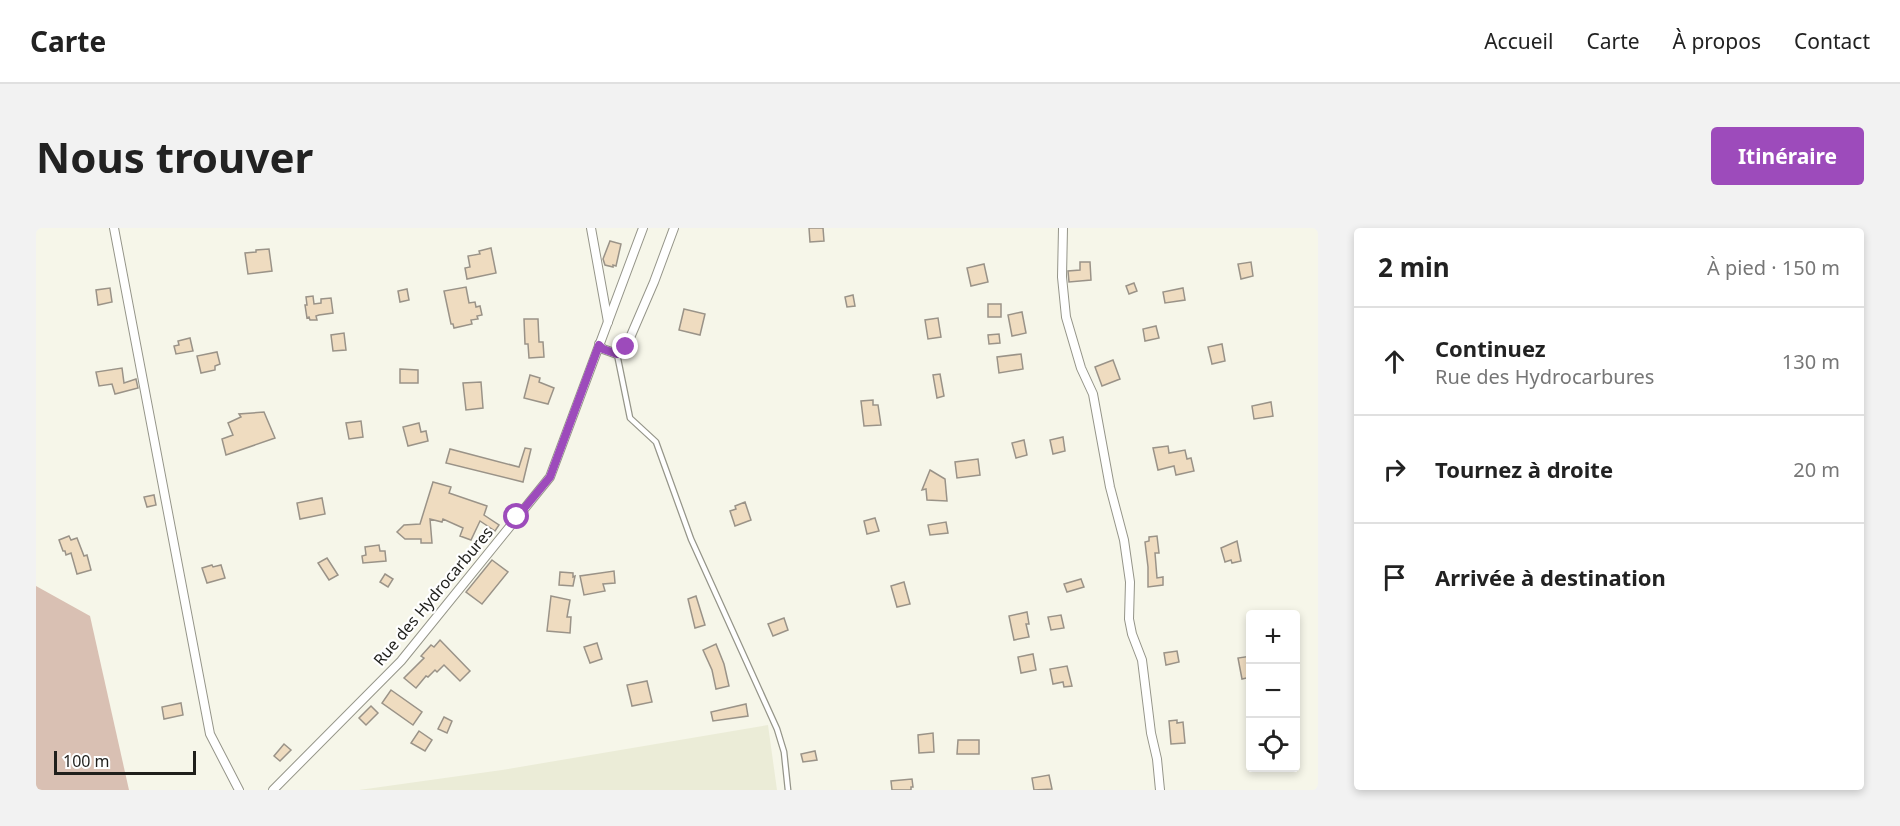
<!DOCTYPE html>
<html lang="fr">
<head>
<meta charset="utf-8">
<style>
  :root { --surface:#fff; --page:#f2f2f2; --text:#222; --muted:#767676; --line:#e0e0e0; --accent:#9d4bbb }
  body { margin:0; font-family:"Noto Sans",sans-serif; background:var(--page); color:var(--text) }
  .controls { position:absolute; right:18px; bottom:18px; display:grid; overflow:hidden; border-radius:6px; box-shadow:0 3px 9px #0003 }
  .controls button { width:54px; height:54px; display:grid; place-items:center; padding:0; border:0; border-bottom:2px solid var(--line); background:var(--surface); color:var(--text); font:30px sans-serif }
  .scale { position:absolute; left:18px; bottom:15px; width:142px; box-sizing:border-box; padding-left:6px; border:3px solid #1f1f1b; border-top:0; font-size:16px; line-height:21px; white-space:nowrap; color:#1f1f1b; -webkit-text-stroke:4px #fff; paint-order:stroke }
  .stop { position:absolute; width:18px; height:18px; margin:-14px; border:4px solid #9d4bbb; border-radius:50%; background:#fff }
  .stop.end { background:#9d4bbb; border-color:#fff; box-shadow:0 2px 6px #0008 }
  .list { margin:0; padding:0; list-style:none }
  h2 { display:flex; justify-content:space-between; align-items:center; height:78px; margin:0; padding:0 24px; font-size:26px }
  h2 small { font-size:20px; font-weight:400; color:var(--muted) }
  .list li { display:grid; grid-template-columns:39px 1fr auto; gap:18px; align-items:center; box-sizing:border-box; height:108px; padding:0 24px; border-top:2px solid var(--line) }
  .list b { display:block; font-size:22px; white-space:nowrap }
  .list p { margin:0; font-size:20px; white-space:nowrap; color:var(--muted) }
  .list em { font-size:20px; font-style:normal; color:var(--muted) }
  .icon { flex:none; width:33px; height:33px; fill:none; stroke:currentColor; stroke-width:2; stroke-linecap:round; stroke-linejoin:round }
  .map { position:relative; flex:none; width:1282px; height:562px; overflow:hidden; border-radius:6px }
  header { display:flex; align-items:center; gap:36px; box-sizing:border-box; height:84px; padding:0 30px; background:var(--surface); border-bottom:2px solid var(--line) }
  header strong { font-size:28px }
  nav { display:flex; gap:33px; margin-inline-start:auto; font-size:21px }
  .intro { display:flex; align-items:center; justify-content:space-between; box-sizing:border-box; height:144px; padding:0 36px }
  h1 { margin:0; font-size:42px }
  .button { padding:15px 27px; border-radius:6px; background:var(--accent); color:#fff; font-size:21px; font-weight:700 }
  main { display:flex; gap:36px; padding:0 36px }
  aside { flex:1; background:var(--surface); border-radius:6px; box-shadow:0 3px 9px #0003 }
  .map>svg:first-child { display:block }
  .built { fill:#ebecd7 }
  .green { fill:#d9c0b3 }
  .building { fill:#efdcc0; stroke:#9a9388; stroke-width:1.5 }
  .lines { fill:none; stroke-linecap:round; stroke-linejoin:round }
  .lane-casing { stroke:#959589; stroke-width:7 }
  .street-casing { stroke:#959589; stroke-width:10 }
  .lane { stroke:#fff; stroke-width:4.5 }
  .street { stroke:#fff; stroke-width:8 }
  .route { stroke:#9d4bbb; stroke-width:8 }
  .labels { text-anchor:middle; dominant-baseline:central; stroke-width:4.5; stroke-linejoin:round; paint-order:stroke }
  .street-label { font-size:16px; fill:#1f1f1b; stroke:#fff }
</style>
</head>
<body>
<header>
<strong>Carte</strong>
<nav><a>Accueil</a><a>Carte</a><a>À propos</a><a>Contact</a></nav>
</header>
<div class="intro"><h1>Nous trouver</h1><a class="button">Itinéraire</a></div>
<main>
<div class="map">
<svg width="1282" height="562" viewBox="0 0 1282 562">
  <rect width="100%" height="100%" fill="#f6f6e9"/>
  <!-- built -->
  <polygon class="built" points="732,497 741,562 323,562 466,542"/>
  <!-- green -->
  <polygon class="green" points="0,358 54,388 93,562 0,562"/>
  <!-- building -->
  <g class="building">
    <polygon points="773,0 787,0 788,13 774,14"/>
    <polygon points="574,13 585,16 580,38 577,37 577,39 569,37 567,31"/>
    <polygon points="455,20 460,45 431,51 429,40 434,39 432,28 444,26 443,23"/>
    <polygon points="233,21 236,43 212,46 209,25 220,24 220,22"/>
    <polygon points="1044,34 1054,34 1055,52 1033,54 1032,43 1044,42"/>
    <polygon points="1215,34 1217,48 1205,51 1202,36"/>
    <polygon points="948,36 952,54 935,58 931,40"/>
    <polygon points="1098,55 1101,63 1093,66 1090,58"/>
    <polygon points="430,59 433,75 439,74 440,79 444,78 446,87 441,88 442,91 435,92 436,96 418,100 417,96 415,96 408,63"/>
    <polygon points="74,60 76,74 62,77 60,62"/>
    <polygon points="1147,60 1149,72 1129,75 1127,64"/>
    <polygon points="371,61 373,72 364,74 362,63"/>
    <polygon points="817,67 819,78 811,79 809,69"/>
    <polygon points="277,68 278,76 285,75 285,71 295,70 297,85 283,87 280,88 281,92 274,92 273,89 271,90 269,77 271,77 270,69"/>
    <rect x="952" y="76" width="13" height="13"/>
    <polygon points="648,81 669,86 664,107 643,102"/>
    <polygon points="986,84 990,105 976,108 972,87"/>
    <polygon points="902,90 905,109 892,111 889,92"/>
    <polygon points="488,91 502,91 503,114 507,114 508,129 493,130 492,116 489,116"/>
    <polygon points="1120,98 1123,110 1109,113 1107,101"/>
    <polygon points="308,105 310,122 297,123 295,107"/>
    <polygon points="963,106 964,115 953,116 952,107"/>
    <polygon points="154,110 157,123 140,126 138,118 143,117 142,113"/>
    <polygon points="1186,116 1189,133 1176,136 1172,119"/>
    <polygon points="181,124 184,136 179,138 179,142 165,145 161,128"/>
    <polygon points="985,126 987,141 963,145 961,129"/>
    <polygon points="1077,132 1084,151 1066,158 1059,139"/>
    <polygon points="86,140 88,155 100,151 102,160 79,166 76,156 63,158 60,144"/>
    <polygon points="364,141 382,142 382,155 364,155"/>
    <polygon points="904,146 908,168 901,170 897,147"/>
    <polygon points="494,147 504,150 503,154 518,160 512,176 488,170"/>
    <polygon points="445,154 447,180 430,182 427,155"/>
    <polygon points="837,172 837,177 842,177 845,197 828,198 825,173"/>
    <polygon points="1235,174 1237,188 1218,191 1216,178"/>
    <polygon points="228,184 239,210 190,227 186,211 197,207 192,195 205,189 203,186"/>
    <polygon points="325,193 327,209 313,211 310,195"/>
    <polygon points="383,195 385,204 390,203 392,213 372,218 367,199"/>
    <polygon points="1027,209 1029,223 1017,226 1014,212"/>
    <polygon points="988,212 991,227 980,230 976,215"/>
    <polygon points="1132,218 1133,225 1149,222 1151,231 1155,230 1158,243 1140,247 1138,238 1122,242 1117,220"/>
    <polygon points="489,220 495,221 487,254 410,235 414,221 483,239"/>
    <polygon points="942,231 944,247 921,250 919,234"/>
    <polygon points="894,242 909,251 911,273 891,272 890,261 886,262"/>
    <polygon points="397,254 415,259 413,265 451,278 448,287 463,297 459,303 444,293 435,312 424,308 427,300 407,291 406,294 394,291 396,315 385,315 385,311 369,311 361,304 368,297 384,296"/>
    <polygon points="118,267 120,277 111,279 108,269"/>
    <polygon points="286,270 289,286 264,291 261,275"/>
    <polygon points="709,274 715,292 699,298 694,283 700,281 699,278"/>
    <polygon points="839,290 843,303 831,306 828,293"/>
    <polygon points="910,294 912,305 894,307 892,297"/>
    <polygon points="33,308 35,312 41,310 48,328 51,327 55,342 41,346 35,325 30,327 29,323 27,323 23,312"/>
    <polygon points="1121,308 1123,325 1119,325 1121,350 1127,349 1127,357 1112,359 1112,339 1109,314 1113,313 1113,309"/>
    <polygon points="1201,313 1205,333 1196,335 1195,332 1189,334 1185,320"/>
    <polygon points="343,317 344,323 349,323 350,333 327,335 326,328 330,327 329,319"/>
    <polygon points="291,330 302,347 293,352 282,335"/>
    <polygon points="456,332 472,344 446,376 430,364"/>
    <polygon points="176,337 177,339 185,337 189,350 171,355 166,340"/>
    <polygon points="578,343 579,355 567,356 569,363 548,367 544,348"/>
    <polygon points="524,344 537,345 537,349 539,348 537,358 523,357"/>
    <polygon points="349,346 357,351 352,359 344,354"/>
    <polygon points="1045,351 1048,359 1031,364 1028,356"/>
    <polygon points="868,354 874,376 861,379 855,358"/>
    <polygon points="515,368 534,372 531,389 535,389 534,405 511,403"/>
    <polygon points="660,368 669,397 659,400 652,371"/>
    <polygon points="991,384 993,396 990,396 993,409 978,412 973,388"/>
    <polygon points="1025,387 1028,400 1015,402 1012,389"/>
    <polygon points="748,390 752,402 737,408 732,396"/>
    <polygon points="404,412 434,443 424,453 408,437 401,444 399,442 392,449 390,448 380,460 368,450 388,430 385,428 395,417 398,419"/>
    <polygon points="561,415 566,431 554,435 548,419"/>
    <polygon points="680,416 688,436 693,458 680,461 676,442 667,422"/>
    <polygon points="1141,423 1143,434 1130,437 1128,425"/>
    <polygon points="997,426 1000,442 985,445 982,429"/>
    <polygon points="1215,428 1215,449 1206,451 1202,430"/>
    <polygon points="1031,438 1036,458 1028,459 1027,454 1017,456 1014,441"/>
    <polygon points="611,453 616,474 596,478 591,457"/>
    <polygon points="355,462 386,484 377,497 346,475"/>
    <polygon points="145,475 147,487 128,491 126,479"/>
    <polygon points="710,476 712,488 677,493 675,484"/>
    <polygon points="335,478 342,485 330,497 323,490"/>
    <polygon points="408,489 416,493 411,505 402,501"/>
    <polygon points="1141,492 1141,495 1147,494 1149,515 1135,516 1133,493"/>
    <polygon points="383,503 396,512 389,523 375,515"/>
    <polygon points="897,505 898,524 883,525 882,507"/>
    <polygon points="922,512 943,512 943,526 921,526"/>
    <polygon points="248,516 255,522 244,533 238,528"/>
    <polygon points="779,523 781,532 767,534 765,526"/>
    <polygon points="1013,547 1016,561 998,562 996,550"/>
    <polygon points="876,551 877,559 875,559 875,562 856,562 855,553"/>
  </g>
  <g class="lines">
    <defs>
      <polyline id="lane" points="581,126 594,190 620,214 655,311 741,501 748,524 752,562"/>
      <g id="street">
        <polyline points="78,0 174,506 203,562"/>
        <polyline points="555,0 572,94"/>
        <polyline points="1027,0 1026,49 1030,89 1045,140 1057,166 1074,259 1088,312 1094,354 1093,391 1096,406 1106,432 1115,505 1121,531 1124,562"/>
        <polyline points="563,116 567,121 581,126 590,119 618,54 638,0"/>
        <polyline points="237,562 365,433 514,249 607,0"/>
      </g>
    </defs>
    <!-- lane casing -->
    <use href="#lane" class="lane-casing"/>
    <!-- street casing -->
    <use href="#street" class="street-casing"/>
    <!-- lane -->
    <use href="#lane" class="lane"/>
    <!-- street -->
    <use href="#street" class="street"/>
  </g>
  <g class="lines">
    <!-- route -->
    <polyline class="route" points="481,289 514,249 563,117 567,121 581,126 590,119"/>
  </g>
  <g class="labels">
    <!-- street labels -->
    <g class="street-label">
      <text transform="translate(397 368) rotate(-50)">Rue des Hydrocarbures</text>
    </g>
  </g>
</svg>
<div class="controls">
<button>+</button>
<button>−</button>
<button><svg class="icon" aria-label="locate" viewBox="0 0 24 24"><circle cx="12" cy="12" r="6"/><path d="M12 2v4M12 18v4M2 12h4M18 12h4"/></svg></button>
</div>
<div class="scale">100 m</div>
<div class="stop" style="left:481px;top:289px"></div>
<div class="stop end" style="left:590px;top:119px"></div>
</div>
<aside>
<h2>2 min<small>À pied · 150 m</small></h2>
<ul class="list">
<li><svg class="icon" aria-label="ahead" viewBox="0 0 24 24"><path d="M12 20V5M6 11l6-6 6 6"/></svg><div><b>Continuez</b><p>Rue des Hydrocarbures</p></div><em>130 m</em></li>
<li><svg class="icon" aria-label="right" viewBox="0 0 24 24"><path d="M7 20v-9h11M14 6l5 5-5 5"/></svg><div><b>Tournez à droite</b></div><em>20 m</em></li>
<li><svg class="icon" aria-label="arrive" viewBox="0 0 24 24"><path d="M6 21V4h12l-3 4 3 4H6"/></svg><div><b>Arrivée à destination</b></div></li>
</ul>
</aside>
</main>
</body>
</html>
